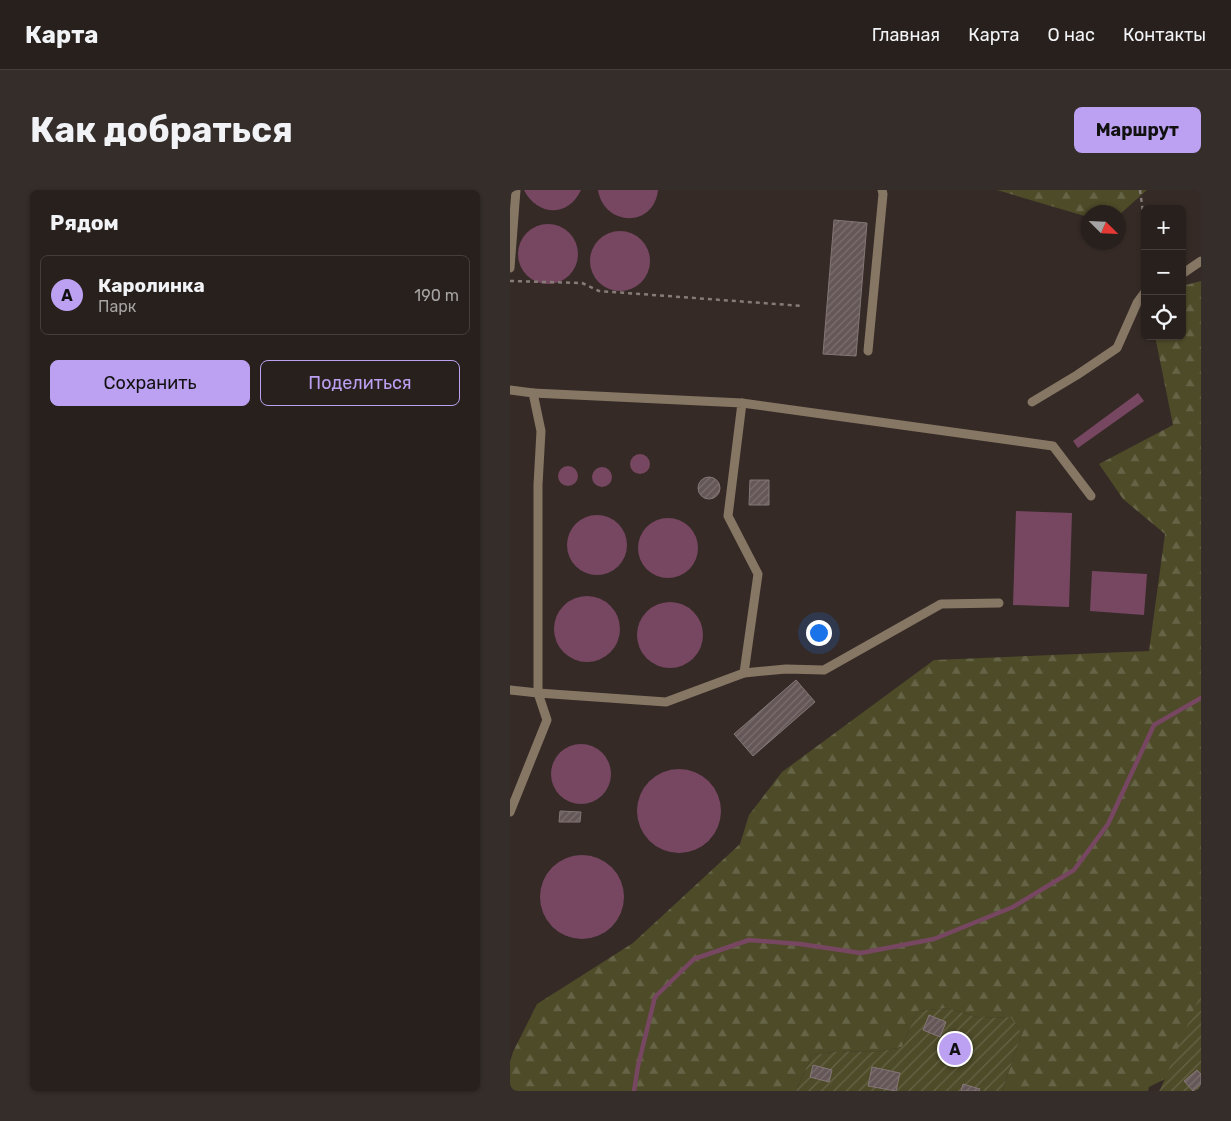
<!DOCTYPE html>
<html lang="ru">
<head>
<meta charset="utf-8">
<style>
  :root { --surface:#28201c; --page:#342d29; --text:#f1f3f6; --muted:#a5a3a3; --line:#443e3b; --accent:#bca0f2 }
  body { margin:0; font-family:Rubik,sans-serif; background:var(--page); color:var(--text) }
  .controls { position:absolute; right:15px; top:15px; display:grid; overflow:hidden; border-radius:8px; box-shadow:0 1px 4px #0004 }
  .controls button { width:45px; height:45px; display:grid; place-items:center; padding:0; border:0; border-bottom:1px solid var(--line); background:var(--surface); color:var(--text); font:25px sans-serif }
  .compass { position:absolute; left:571px; top:15px; width:45px; height:45px; border-radius:50%; background:var(--surface); box-shadow:0 1px 4px #0004; rotate:114deg }
  .you { position:absolute; left:308px; top:442px; width:18px; height:18px; margin:-12px; border:4px solid #fff; border-radius:50%; background:#1a73e8; box-shadow:0 0 0 8px #1a73e833 }
  .badge { display:grid; place-items:center; width:32px; height:32px; border-radius:50%; background:var(--accent); color:#111; font-size:16px; font-weight:700 }
  .pin { position:absolute; translate:-50% -50%; border:2px solid #fff; box-shadow:0 1px 5px #0006 }
  .list { margin:0; padding:0; list-style:none }
  h2 { display:flex; justify-content:space-between; align-items:center; height:65px; margin:0; padding:0 20px; font-size:21px }
  h2 small { font-size:16px; font-weight:400; color:var(--muted) }
  .list li { display:grid; grid-template-columns:32px 1fr auto; gap:15px; align-items:center; box-sizing:border-box; height:80px; margin:0 10px 10px; padding:0 10px; border:1px solid var(--line); border-radius:8px }
  .list b { display:block; font-size:19px; white-space:nowrap }
  .list p { margin:0; font-size:16px; white-space:nowrap; color:var(--muted) }
  .list em { font-size:16px; font-style:normal; color:var(--muted) }
  .actions { display:flex; gap:10px; padding:15px 20px }
  .actions a { flex:1; padding:11px 0; border:1px solid var(--accent); border-radius:8px; text-align:center; font-size:18px; color:var(--accent) }
  .actions .main { background:var(--accent); color:#111 }
  .icon { flex:none; width:28px; height:28px; fill:none; stroke:currentColor; stroke-width:2; stroke-linecap:round; stroke-linejoin:round }
  .map { position:relative; flex:none; width:691px; height:901px; overflow:hidden; border-radius:8px }
  header { display:flex; align-items:center; gap:30px; box-sizing:border-box; height:70px; padding:0 25px; background:var(--surface); border-bottom:1px solid var(--line) }
  header strong { font-size:24px }
  nav { display:flex; gap:28px; margin-inline-start:auto; font-size:18px }
  .intro { display:flex; align-items:center; justify-content:space-between; box-sizing:border-box; height:120px; padding:0 30px }
  h1 { margin:0; font-size:35px }
  .button { padding:12px 22px; border-radius:8px; background:var(--accent); color:#111; font-size:18px; font-weight:700 }
  main { display:flex; gap:30px; padding:0 30px }
  aside { flex:1; background:var(--surface); border-radius:8px; box-shadow:0 1px 4px #0004 }
  .map>svg:first-child { display:block }
  .forest { fill:url(#forest-firs) }
  .garden { fill:url(#garden-furrows) }
  .water { fill:#774762 }
  .lines { fill:none; stroke-linecap:round; stroke-linejoin:round }
  .stream { stroke:#774762; stroke-width:4.5 }
  .building { fill:url(#building-hatch); stroke:#857676 }
  .path { stroke:#857c78; stroke-width:2.5; stroke-dasharray:4 4; stroke-linecap:butt }
  .service { stroke:#867764; stroke-width:9 }
</style>
</head>
<body>
<header>
<strong>Карта</strong>
<nav><a>Главная</a><a>Карта</a><a>О нас</a><a>Контакты</a></nav>
</header>
<div class="intro"><h1>Как добраться</h1><a class="button">Маршрут</a></div>
<main>
<aside>
<h2>Рядом<small></small></h2>
<ul class="list">
<li><span class="badge">A</span><div><b>Каролинка</b><p>Парк</p></div><em>190 m</em></li>
</ul>
<div class="actions"><a class="main">Сохранить</a><a>Поделиться</a></div>
</aside>
<div class="map">
<svg width="691" height="901" viewBox="0 0 691 901">
  <defs>
    <pattern id="forest-firs" width="22" height="20" patternUnits="userSpaceOnUse" patternTransform="scale(1.25)"><rect width="22" height="20" fill="#4d4b28"/><path d="M5 1l3.5 6h-7zM16 11l3.5 6h-7z" fill="#666447"/></pattern>
    <pattern id="garden-furrows" width="10" height="10" patternUnits="userSpaceOnUse" patternTransform="scale(1.25)"><rect width="10" height="10" fill="#4d4b28"/><path d="M-1 1l2-2M0 10L10 0M9 11l2-2" fill="none" stroke="#666447"/></pattern>
    <pattern id="building-hatch" width="6" height="6" patternUnits="userSpaceOnUse" patternTransform="scale(1.25)"><rect width="6" height="6" fill="#655757"/><path d="M-1 1l2-2M0 6l6-6M5 7l2-2" fill="none" stroke="#7b6f6f"/></pattern>
  </defs>
  <rect width="100%" height="100%" fill="#352a26"/>
  <!-- forest -->
  <g class="forest">
    <polygon points="487,0 637,0 609,25 608,22 578,22 578,27"/>
    <polygon points="691,91 691,814 665,884 639,897 638,901 492,901 512,843 500,827 470,828 438,818 407,821 392,857 367,862 329,861 302,865 286,901 0,901 0,872 3,862 27,814 123,753 230,654 239,625 272,582 424,470 639,461 655,344 613,309 589,274 663,235 645,146 672,146 672,96"/>
  </g>
  <!-- garden -->
  <g class="garden">
    <polygon points="691,803 691,901 649,901 650,900"/>
    <polygon points="438,818 470,828 500,827 512,843 492,901 286,901 302,865 329,861 367,862 392,857 407,821"/>
  </g>
  <!-- water -->
  <g class="water">
    <path d="M14 0H71C58 28 27 26 14 0Z"/>
    <path d="M88 0H148C144 38 94 37 88 0Z"/>
    <circle cx="38" cy="64" r="30"/>
    <circle cx="110" cy="71" r="30"/>
    <polygon points="628,203 634,211 568,258 563,251"/>
    <circle cx="130" cy="274" r="10"/>
    <circle cx="58" cy="286" r="10"/>
    <circle cx="92" cy="287" r="10"/>
    <polygon points="506,321 562,323 559,417 503,415"/>
    <circle cx="87" cy="355" r="30"/>
    <circle cx="158" cy="358" r="30"/>
    <polygon points="582,381 637,384 634,425 580,421"/>
    <circle cx="77" cy="439" r="33"/>
    <circle cx="160" cy="445" r="33"/>
    <circle cx="71" cy="584" r="30"/>
    <circle cx="169" cy="621" r="42"/>
    <circle cx="72" cy="707" r="42"/>
  </g>
  <g class="lines">
    <!-- stream -->
    <polyline class="stream" points="124,901 128,876 145,807 184,769 239,750 290,754 351,763 424,749 503,717 564,680 598,634 644,535 691,508"/>
  </g>
  <!-- building -->
  <g class="building">
    <polygon points="324,30 357,33 346,166 313,164"/>
    <circle cx="199" cy="298" r="11"/>
    <polygon points="240,290 259,290 259,315 239,315"/>
    <polygon points="286,490 305,512 243,566 224,544"/>
    <polygon points="50,621 71,622 70,632 49,632"/>
    <polygon points="419,825 436,832 430,847 413,840"/>
    <polygon points="303,875 322,880 319,892 300,887"/>
    <polygon points="362,877 390,883 386,901 358,896"/>
    <polygon points="687,880 691,884 691,894 683,901 674,891"/>
    <polygon points="453,894 470,899 469,901 451,901"/>
  </g>
  <g class="lines">
    <!-- path -->
    <g class="path">
      <polyline points="630,0 635,37"/>
      <polyline points="0,91 72,93 89,101 293,116"/>
    </g>
    <!-- service -->
    <g class="service">
      <polyline points="0,78 6,0"/>
      <polyline points="672,84 691,71"/>
      <polyline points="358,161 373,4 372,0"/>
      <polyline points="0,200 23,203 31,241 28,295 28,503 37,530 0,622"/>
      <polyline points="23,203 232,213 218,326 248,384 234,483"/>
      <polyline points="522,212 567,185 607,158 627,113 635,102"/>
      <polyline points="232,213 543,256 581,306"/>
      <polyline points="0,500 28,503 156,512 234,483 276,479 314,480 431,414 489,413"/>
    </g>
  </g>
</svg>
<div class="controls">
<button>+</button>
<button>−</button>
<button><svg class="icon" aria-label="locate" viewBox="0 0 24 24"><circle cx="12" cy="12" r="6"/><path d="M12 2v4M12 18v4M2 12h4M18 12h4"/></svg></button>
</div>
<svg class="compass" viewBox="-18 -18 36 36"><path d="M0-13l5 13h-10z" fill="#e53935"/><path d="M0 13l5-13h-10z" fill="#a5a3a3"/></svg>
<div class="you"></div>
<div class="pin badge" style="left:445px;top:859px">A</div>
</div>
</main>
</body>
</html>
